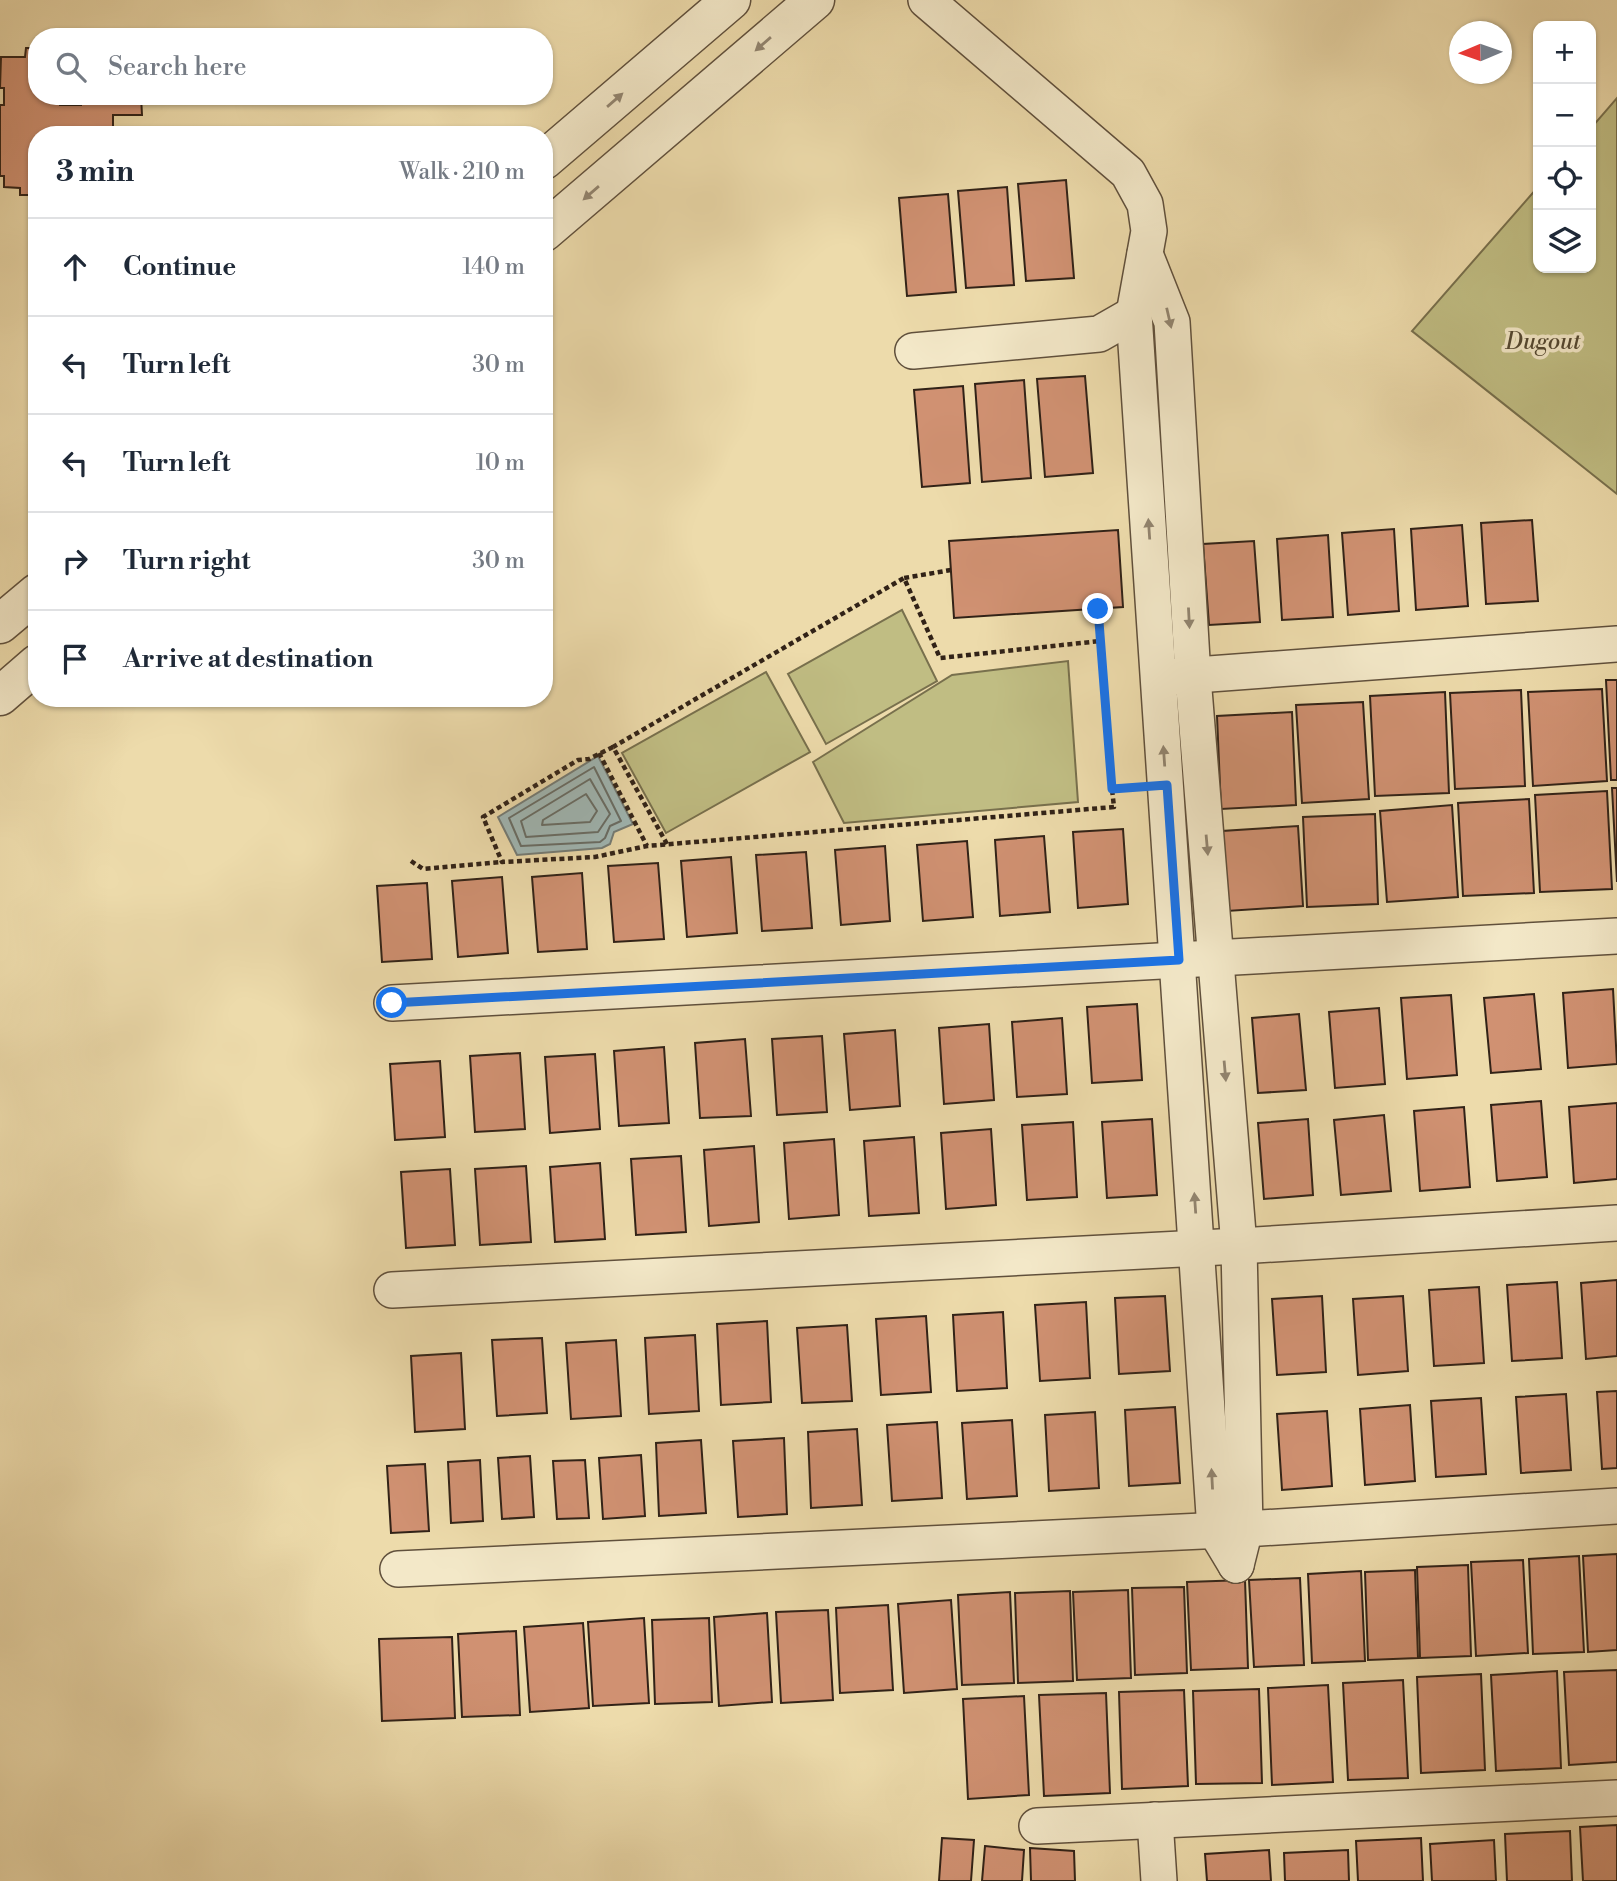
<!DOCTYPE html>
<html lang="en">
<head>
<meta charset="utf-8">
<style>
  :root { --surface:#fff; --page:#f2f2f3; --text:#1f2937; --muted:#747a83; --line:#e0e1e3 }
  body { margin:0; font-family:"Libre Bodoni",serif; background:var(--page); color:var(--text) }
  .controls { position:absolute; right:21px; top:21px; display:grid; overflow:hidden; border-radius:14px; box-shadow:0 2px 5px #0004 }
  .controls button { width:63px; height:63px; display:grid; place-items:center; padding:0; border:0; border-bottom:2px solid var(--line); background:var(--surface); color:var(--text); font:35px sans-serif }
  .compass { position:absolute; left:1449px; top:21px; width:63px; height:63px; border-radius:50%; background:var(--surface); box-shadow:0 2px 5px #0004; rotate:268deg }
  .stop { position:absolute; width:21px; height:21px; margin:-16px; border:5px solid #1a73e8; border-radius:50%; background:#fff }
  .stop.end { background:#1a73e8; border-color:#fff; box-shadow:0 2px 7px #0008 }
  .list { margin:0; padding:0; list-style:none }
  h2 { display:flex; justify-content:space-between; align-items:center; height:91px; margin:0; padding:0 28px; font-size:30px }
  h2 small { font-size:23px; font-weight:400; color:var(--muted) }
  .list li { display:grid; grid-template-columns:46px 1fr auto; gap:21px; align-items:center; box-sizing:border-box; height:98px; padding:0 28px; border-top:2px solid var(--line) }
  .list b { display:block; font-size:26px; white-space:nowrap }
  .list em { font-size:23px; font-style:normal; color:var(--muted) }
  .icon { flex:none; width:38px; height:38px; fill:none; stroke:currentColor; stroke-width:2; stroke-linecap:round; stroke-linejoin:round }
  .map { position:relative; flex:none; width:1617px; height:1881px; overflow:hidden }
  .search { position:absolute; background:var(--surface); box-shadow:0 2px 5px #0004; left:28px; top:28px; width:525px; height:77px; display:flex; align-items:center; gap:18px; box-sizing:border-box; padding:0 24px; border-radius:28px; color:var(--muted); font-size:26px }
  .panel { position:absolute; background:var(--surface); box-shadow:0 2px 5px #0004; left:28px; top:126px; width:525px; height:581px; border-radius:28px }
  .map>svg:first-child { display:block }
  .green { fill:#c0bd83; stroke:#78704d; stroke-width:2 }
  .water { fill:#a0b8b6; stroke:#747c76; stroke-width:2 }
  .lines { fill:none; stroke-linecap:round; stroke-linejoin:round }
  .shore { stroke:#686d66; stroke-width:2 }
  .building { fill:#d09172; stroke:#312217; stroke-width:2 }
  .minor-casing { stroke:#60503c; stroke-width:38 }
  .tertiary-casing { stroke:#60503c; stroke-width:41 }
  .path { stroke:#312217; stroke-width:4.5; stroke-dasharray:5 3.5; stroke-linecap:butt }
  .minor { stroke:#f3e8c8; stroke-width:35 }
  .tertiary { stroke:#f3e8c8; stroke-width:38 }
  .oneway { fill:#928570 }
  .route { stroke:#1a73e8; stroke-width:9 }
  .labels { text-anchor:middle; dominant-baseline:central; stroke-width:7; stroke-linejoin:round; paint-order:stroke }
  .park-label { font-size:23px; font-style:italic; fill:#554932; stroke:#f3e8c8 }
</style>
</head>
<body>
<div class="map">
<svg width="1617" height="1881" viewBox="0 0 1617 1881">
  <rect width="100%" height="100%" fill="#eddbab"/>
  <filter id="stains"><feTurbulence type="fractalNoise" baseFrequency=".00286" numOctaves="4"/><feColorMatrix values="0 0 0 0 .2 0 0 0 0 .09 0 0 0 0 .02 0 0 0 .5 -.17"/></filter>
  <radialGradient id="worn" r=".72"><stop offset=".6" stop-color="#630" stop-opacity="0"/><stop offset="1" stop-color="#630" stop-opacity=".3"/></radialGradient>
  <!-- green -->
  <g class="green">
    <polygon points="1617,98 1617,494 1412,331 1538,187 1538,268 1591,268 1591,128"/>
    <polygon points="902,610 937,681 826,744 788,674"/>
    <polygon points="1068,661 1078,802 844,823 813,762 952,675"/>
    <polygon points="766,672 810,752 666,833 622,753"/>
  </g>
  <!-- water -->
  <polygon class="water" points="598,756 633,824 614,832 610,844 602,848 517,855 498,817"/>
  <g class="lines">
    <!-- shore -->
    <g class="shore">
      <polygon points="594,767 621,821 610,826 605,838 600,842 521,846 509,818"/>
      <polygon points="590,779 610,814 598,832 526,837 521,821"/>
      <polygon points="586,794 597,811 590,822 542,825 543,820"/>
    </g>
  </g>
  <!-- building -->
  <g class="building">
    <polygon points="26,48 37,48 37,96 59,96 60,105 81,105 81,96 141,96 142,115 113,115 113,135 37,135 37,195 20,195 20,188 4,187 4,176 0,176 0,105 4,105 4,88 0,88 1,57 25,57"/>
    <polygon points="1066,180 1074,278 1026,281 1018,184"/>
    <polygon points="1007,187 1014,285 966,288 958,191"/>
    <polygon points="948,194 956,292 907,296 899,198"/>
    <polygon points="1085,376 1093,473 1045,477 1037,379"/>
    <polygon points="1024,380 1031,478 982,482 975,384"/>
    <polygon points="963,386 970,483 922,487 914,390"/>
    <polygon points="1532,520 1538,601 1486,604 1481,523"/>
    <polygon points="1462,525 1468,606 1416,610 1411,529"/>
    <polygon points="1394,529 1399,611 1348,615 1342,533"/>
    <polygon points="1118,530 1123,607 954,618 949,541"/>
    <polygon points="1328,535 1333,617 1282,620 1277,539"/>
    <polygon points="1254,541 1260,622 1209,625 1203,544"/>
    <polygon points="1606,680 1617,680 1617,780 1611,780"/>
    <polygon points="1602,689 1607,781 1533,786 1528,692"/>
    <polygon points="1521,690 1525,786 1455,789 1450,693"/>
    <polygon points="1445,692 1449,793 1375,796 1370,696"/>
    <polygon points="1363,702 1369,799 1302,803 1296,705"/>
    <polygon points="1292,712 1296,805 1221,809 1217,716"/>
    <polygon points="1612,788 1617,788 1617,882"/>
    <polygon points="1607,791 1612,889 1540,892 1535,795"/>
    <polygon points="1529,799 1534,893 1463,896 1458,803"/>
    <polygon points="1452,805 1458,897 1387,902 1380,811"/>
    <polygon points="1375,814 1378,904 1307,907 1303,817"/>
    <polygon points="1298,826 1303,906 1227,911 1222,831"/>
    <polygon points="1123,829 1128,904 1078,908 1073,832"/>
    <polygon points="1044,836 1050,912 1000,916 995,840"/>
    <polygon points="967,841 973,917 923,921 917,845"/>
    <polygon points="885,846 890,921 841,925 835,850"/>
    <polygon points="806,852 812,928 762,931 756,855"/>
    <polygon points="731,857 737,933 687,937 681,861"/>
    <polygon points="658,863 664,939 614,942 608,866"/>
    <polygon points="582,873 587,949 538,952 532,877"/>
    <polygon points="502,877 508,953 458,957 452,881"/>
    <polygon points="427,883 432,959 382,962 377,886"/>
    <polygon points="1613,989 1617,1064 1568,1068 1563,993"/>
    <polygon points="1534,994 1541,1069 1491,1073 1484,998"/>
    <polygon points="1451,995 1457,1075 1407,1079 1401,998"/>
    <polygon points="1137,1004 1142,1080 1092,1083 1087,1007"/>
    <polygon points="1379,1008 1385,1084 1335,1088 1329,1012"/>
    <polygon points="1299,1014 1306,1090 1258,1093 1252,1018"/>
    <polygon points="1062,1018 1067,1094 1017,1097 1012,1022"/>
    <polygon points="989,1024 994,1100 944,1104 939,1028"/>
    <polygon points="895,1030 900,1106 850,1110 844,1034"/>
    <polygon points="822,1036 827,1112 777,1115 772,1039"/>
    <polygon points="745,1039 751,1116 700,1118 695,1043"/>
    <polygon points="664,1047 669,1123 619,1126 614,1051"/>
    <polygon points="520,1053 525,1129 475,1132 470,1056"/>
    <polygon points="595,1054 600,1129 550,1133 545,1057"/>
    <polygon points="440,1061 445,1137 395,1140 390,1064"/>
    <polygon points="1541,1101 1547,1177 1497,1181 1491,1105"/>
    <polygon points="1617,1103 1617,1179 1574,1183 1569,1107"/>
    <polygon points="1464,1107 1470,1187 1420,1191 1414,1111"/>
    <polygon points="1384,1115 1391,1191 1341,1195 1334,1120"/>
    <polygon points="1152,1119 1157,1195 1107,1198 1102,1122"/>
    <polygon points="1308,1119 1313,1195 1264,1199 1258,1123"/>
    <polygon points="1073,1122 1077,1197 1027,1200 1022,1125"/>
    <polygon points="991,1129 996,1205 946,1209 941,1133"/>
    <polygon points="914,1137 919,1213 869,1216 864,1141"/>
    <polygon points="834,1139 839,1215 789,1219 784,1143"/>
    <polygon points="754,1146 759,1222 709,1226 704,1150"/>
    <polygon points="681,1156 686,1232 636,1235 631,1159"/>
    <polygon points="600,1163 605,1239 555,1242 550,1167"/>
    <polygon points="526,1166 531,1242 480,1245 475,1169"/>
    <polygon points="450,1169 455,1245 406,1248 401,1172"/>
    <polygon points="1617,1280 1617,1356 1586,1359 1581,1283"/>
    <polygon points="1557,1282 1562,1358 1512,1361 1507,1285"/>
    <polygon points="1479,1287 1484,1363 1434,1366 1429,1290"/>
    <polygon points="1165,1296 1170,1371 1119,1374 1115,1298"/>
    <polygon points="1322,1296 1326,1372 1277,1375 1272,1299"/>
    <polygon points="1403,1296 1408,1371 1358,1375 1353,1299"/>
    <polygon points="1086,1302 1090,1378 1040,1381 1035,1305"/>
    <polygon points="1003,1312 1007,1388 957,1391 953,1315"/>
    <polygon points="926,1316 931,1392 881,1395 876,1319"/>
    <polygon points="767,1321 771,1402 721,1405 717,1324"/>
    <polygon points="847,1325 852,1401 802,1403 797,1328"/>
    <polygon points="695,1335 699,1411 649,1414 645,1338"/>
    <polygon points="542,1338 547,1413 497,1416 492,1340"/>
    <polygon points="616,1340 621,1416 571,1419 566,1343"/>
    <polygon points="461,1353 465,1429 415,1432 411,1356"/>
    <polygon points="1617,1391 1617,1468 1602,1469 1597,1392"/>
    <polygon points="1566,1394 1571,1470 1521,1473 1516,1397"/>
    <polygon points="1481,1398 1486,1474 1436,1477 1431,1401"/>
    <polygon points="1410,1405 1415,1481 1365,1485 1360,1409"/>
    <polygon points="1175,1407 1180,1483 1129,1486 1125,1410"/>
    <polygon points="1327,1411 1332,1486 1282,1490 1277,1414"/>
    <polygon points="1095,1412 1099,1488 1049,1491 1045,1415"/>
    <polygon points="1012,1420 1017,1496 967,1499 962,1423"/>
    <polygon points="937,1422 942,1498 892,1501 887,1425"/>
    <polygon points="857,1429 862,1505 811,1508 808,1432"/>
    <polygon points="784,1438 787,1514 738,1517 733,1441"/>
    <polygon points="701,1440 706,1513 659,1516 656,1443"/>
    <polygon points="641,1455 645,1516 603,1519 599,1458"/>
    <polygon points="530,1456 534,1517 502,1519 498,1458"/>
    <polygon points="480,1460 483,1521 451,1523 448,1462"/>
    <polygon points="585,1460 589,1518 557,1519 553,1461"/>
    <polygon points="425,1464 429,1531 391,1533 387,1466"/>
    <polygon points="1617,1554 1617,1650 1588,1652 1583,1556"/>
    <polygon points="1579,1556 1584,1652 1533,1654 1529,1559"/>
    <polygon points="1523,1560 1528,1653 1476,1656 1471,1562"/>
    <polygon points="1468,1565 1471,1656 1420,1658 1417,1567"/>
    <polygon points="1415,1570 1418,1658 1368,1660 1365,1572"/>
    <polygon points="1361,1571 1365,1661 1312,1663 1308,1574"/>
    <polygon points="1300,1578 1304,1665 1254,1667 1249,1580"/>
    <polygon points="1245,1580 1248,1668 1191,1670 1187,1582"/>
    <polygon points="1184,1587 1187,1673 1135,1675 1132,1588"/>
    <polygon points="1128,1590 1131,1678 1077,1680 1073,1592"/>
    <polygon points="1070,1591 1073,1681 1018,1683 1015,1593"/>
    <polygon points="1010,1592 1014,1683 962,1685 958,1595"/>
    <polygon points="951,1600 957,1689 904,1693 898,1604"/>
    <polygon points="888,1605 893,1690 840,1693 836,1608"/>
    <polygon points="828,1610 833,1700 781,1703 776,1612"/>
    <polygon points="767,1613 772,1702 719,1706 714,1617"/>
    <polygon points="644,1618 649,1703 593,1706 588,1622"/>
    <polygon points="709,1618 712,1702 655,1704 652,1620"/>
    <polygon points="583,1623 589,1708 530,1712 524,1627"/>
    <polygon points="516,1631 520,1715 462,1717 458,1634"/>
    <polygon points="452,1637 455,1718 382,1721 379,1639"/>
    <polygon points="1617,1670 1617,1762 1569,1765 1564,1672"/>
    <polygon points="1557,1671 1561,1768 1496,1771 1491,1675"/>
    <polygon points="1481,1674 1485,1770 1421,1773 1417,1677"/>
    <polygon points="1403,1680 1408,1778 1348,1780 1343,1683"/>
    <polygon points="1328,1685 1333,1782 1272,1785 1268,1688"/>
    <polygon points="1259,1689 1262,1783 1196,1784 1193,1691"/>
    <polygon points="1184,1690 1188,1786 1122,1789 1119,1692"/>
    <polygon points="1106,1693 1110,1793 1044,1796 1039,1695"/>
    <polygon points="1024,1696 1029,1795 968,1799 963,1699"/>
    <polygon points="1617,1825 1617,1881 1583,1881 1580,1827"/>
    <polygon points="1570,1831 1572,1881 1507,1881 1505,1834"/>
    <polygon points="942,1838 974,1840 971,1881 939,1881"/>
    <polygon points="1421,1838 1423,1881 1358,1881 1356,1841"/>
    <polygon points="1494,1840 1496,1881 1432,1881 1430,1844"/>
    <polygon points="985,1846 1024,1850 1022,1881 982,1881"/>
    <polygon points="1030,1848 1074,1851 1075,1881 1031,1881"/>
    <polygon points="1269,1850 1271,1881 1207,1881 1205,1854"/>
    <polygon points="1348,1850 1349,1881 1285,1881 1284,1853"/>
  </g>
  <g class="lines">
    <defs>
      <g id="minor">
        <polyline points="926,0 1128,173 1145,204 1149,231 1134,314 1215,1530 1236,1565"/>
        <polyline points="1145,254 1172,322 1193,677 1239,1246 1245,1529 1236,1565"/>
        <polyline points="913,351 1099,334 1134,314"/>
        <polyline points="1169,677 1617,644"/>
        <polyline points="392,1003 1617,936"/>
        <polyline points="392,1290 1239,1246 1617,1223"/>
        <polyline points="398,1569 1245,1529 1617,1506"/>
        <polyline points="1155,1820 1159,1881"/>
        <polyline points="1037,1826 1617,1798"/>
      </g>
      <g id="tertiary">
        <polyline points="544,160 731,0"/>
        <polyline points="544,232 815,0"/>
        <polyline points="0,624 37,593"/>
        <polyline points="0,696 37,664"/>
      </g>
    </defs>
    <!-- minor casing -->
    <use href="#minor" class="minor-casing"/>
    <!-- tertiary casing -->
    <use href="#tertiary" class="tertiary-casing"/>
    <!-- path -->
    <g class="path">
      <polyline points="951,570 904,578 940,658 1100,641"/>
      <polyline points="1098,609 1112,789 1131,788"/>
      <polyline points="613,747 589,759 578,760 483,817 502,862 595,857 647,846 1114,807 1112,789"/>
      <polyline points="599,753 647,846"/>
      <polyline points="667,844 613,747 904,578"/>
      <polyline points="411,861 423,869 502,862"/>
    </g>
    <!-- minor -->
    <use href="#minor" class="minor"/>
    <!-- tertiary -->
    <use href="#tertiary" class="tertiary"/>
  </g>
  <!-- one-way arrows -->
  <defs><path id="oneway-solid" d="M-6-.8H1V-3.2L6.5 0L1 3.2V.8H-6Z" transform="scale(1.75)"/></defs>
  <g class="oneway">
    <use href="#oneway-solid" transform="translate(763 44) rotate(139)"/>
    <use href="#oneway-solid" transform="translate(615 100) rotate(-41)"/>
    <use href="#oneway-solid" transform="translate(591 193) rotate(139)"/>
    <use href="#oneway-solid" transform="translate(1169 318) rotate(77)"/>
    <use href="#oneway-solid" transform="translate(1149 529) rotate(-94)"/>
    <use href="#oneway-solid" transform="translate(1189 618) rotate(87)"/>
    <use href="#oneway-solid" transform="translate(1164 756) rotate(-94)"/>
    <use href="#oneway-solid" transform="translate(1207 845) rotate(85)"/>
    <use href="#oneway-solid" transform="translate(1225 1071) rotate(85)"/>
    <use href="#oneway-solid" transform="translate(1195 1203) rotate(-94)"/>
    <use href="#oneway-solid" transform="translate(1212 1479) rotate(-93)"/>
  </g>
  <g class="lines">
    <!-- route -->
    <polyline class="route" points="392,1003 1179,960 1167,785 1112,789 1098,609"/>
  </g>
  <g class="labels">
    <!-- park labels -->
    <g class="park-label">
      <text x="1543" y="342">Dugout</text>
    </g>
  </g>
  <rect width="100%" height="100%" filter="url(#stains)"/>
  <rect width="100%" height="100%" fill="url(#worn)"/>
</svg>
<div class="controls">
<button>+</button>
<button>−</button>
<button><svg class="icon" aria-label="locate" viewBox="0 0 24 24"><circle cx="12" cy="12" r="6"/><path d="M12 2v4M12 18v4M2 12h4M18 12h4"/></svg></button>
<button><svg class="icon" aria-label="layers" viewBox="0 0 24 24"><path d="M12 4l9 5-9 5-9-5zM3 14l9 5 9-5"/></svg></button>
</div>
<svg class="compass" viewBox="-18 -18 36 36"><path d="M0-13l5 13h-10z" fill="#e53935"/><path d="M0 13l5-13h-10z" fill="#747a83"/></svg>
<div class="stop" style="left:392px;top:1003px"></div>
<div class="stop end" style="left:1098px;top:609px"></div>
<div class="search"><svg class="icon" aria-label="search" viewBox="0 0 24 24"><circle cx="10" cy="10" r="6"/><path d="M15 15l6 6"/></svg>Search here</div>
<section class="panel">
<h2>3 min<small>Walk · 210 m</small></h2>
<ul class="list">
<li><svg class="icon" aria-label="ahead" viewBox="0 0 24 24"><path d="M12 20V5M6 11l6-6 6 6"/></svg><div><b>Continue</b></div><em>140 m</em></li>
<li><svg class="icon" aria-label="left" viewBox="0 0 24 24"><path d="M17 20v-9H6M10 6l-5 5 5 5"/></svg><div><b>Turn left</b></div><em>30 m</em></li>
<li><svg class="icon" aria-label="left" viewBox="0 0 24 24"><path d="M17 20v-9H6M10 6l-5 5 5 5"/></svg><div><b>Turn left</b></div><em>10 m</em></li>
<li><svg class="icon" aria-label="right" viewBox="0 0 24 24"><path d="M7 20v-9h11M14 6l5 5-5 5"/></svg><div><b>Turn right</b></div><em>30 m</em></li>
<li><svg class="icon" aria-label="arrive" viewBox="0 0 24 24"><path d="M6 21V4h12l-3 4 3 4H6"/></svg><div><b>Arrive at destination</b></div></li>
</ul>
</section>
</div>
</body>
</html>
